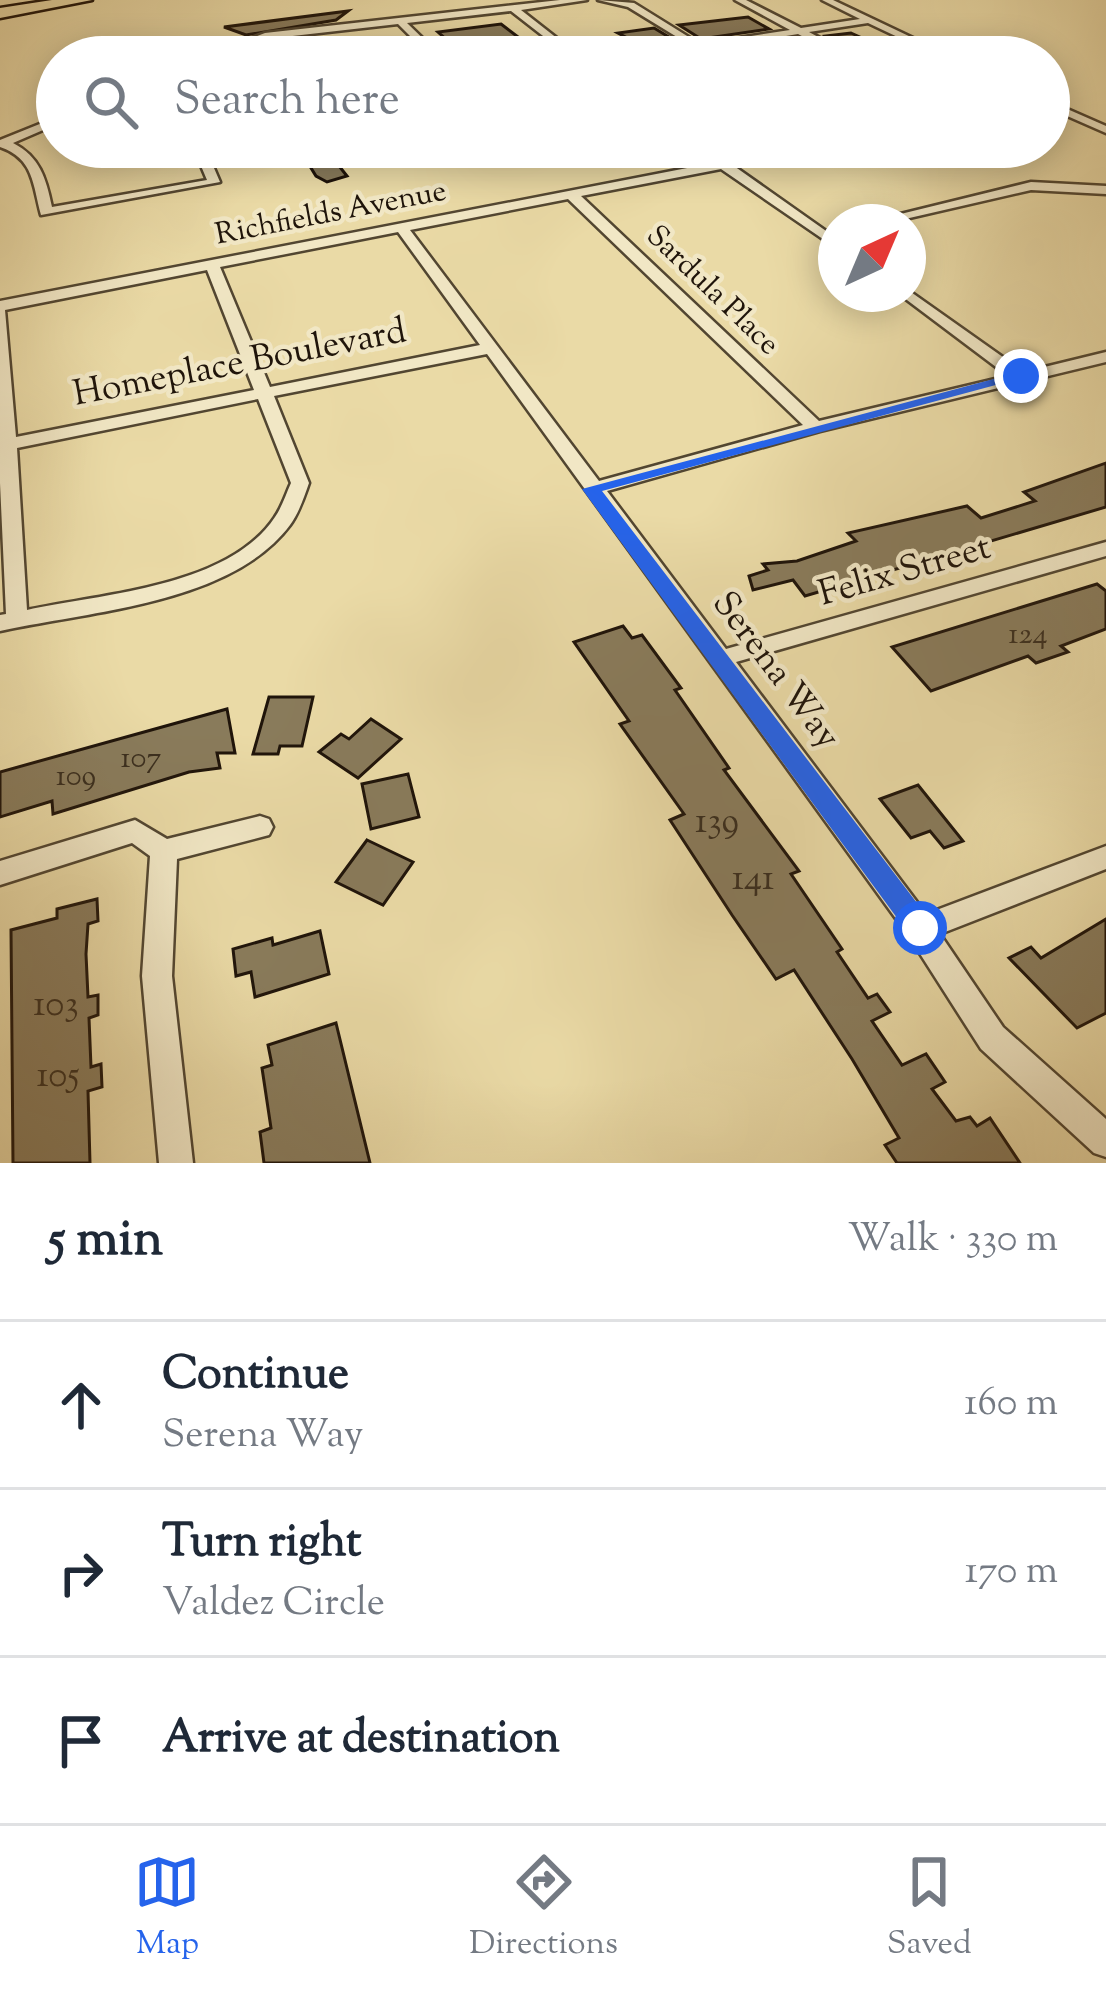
<!DOCTYPE html>
<html lang="en">
<head>
<meta charset="utf-8">
<style>
  :root { --surface:#fff; --page:#f2f2f3; --text:#1f2937; --muted:#747a83; --line:#e0e1e3; --accent:#2563eb }
  body { margin:0; font-family:"Sorts Mill Goudy",serif; background:var(--page); color:var(--text) }
  .compass { position:absolute; left:818px; top:204px; width:108px; height:108px; border-radius:50%; background:var(--surface); box-shadow:0 6px 30px #0003; rotate:44deg }
  .stop { position:absolute; width:36px; height:36px; margin:-27px; border:9px solid #2563eb; border-radius:50%; background:#fff }
  .stop.end { background:#2563eb; border-color:#fff; box-shadow:0 3px 12px #0008 }
  .list { margin:0; padding:0; list-style:none }
  h2 { display:flex; justify-content:space-between; align-items:center; height:156px; margin:0; padding:0 48px; font-size:51px }
  h2 small { font-size:39px; font-weight:400; color:var(--muted) }
  .list li { display:grid; grid-template-columns:78px 1fr auto; gap:36px; align-items:center; box-sizing:border-box; height:168px; padding:0 48px; border-top:3px solid var(--line) }
  .list b { display:block; font-size:45px; white-space:nowrap }
  .list p { margin:0; font-size:39px; white-space:nowrap; color:var(--muted) }
  .list em { font-size:39px; font-style:normal; color:var(--muted) }
  .icon { flex:none; width:66px; height:66px; fill:none; stroke:currentColor; stroke-width:2; stroke-linecap:round; stroke-linejoin:round }
  .map { position:relative; flex:none; width:1106px; height:1163px; overflow:hidden }
  .search { position:absolute; background:var(--surface); box-shadow:0 6px 30px #0003; left:36px; right:36px; top:36px; height:132px; display:flex; align-items:center; gap:30px; box-sizing:border-box; padding:0 42px; border-radius:66px; color:var(--muted); font-size:45px }
  .sheet { height:660px; background:var(--surface) }
  nav { display:flex; justify-content:space-around; align-items:center; box-sizing:border-box; height:168px; border-top:3px solid var(--line); background:var(--surface); font-size:33px; color:var(--muted) }
  nav a { display:grid; justify-items:center; gap:6px }
  nav .on { color:var(--accent) }
  .map>svg:first-child { display:block }
  .building { fill:#897b5b; stroke:#1f140a; stroke-width:3 }
  .lines { fill:none; stroke-linecap:round; stroke-linejoin:round }
  .street-casing { stroke:#524631; stroke-width:5 }
  .highway-casing { stroke:#1f140a; stroke-width:5 }
  .street { fill:#f1e7c5; fill-rule:evenodd }
  .highway { fill:#eadaa6; fill-rule:evenodd }
  .route { fill:#2563eb }
  .labels { text-anchor:middle; dominant-baseline:central; stroke-width:9; stroke-linejoin:round; paint-order:stroke }
  .far-street-label { font-size:30px; fill:#1f140a; stroke:#f1e7c5 }
  .number-label { font-size:30px; fill:#3a2e1e }
  .street-label { font-size:36px; fill:#1f140a; stroke:#f1e7c5 }
  .near-number-label { font-size:36px; fill:#3a2e1e }
</style>
</head>
<body>
<div class="map">
<svg width="1106" height="1163" viewBox="0 0 1106 1163">
  <rect width="100%" height="100%" fill="#eadaa6"/>
  <filter id="stains"><feTurbulence type="fractalNoise" baseFrequency=".00167" numOctaves="4"/><feColorMatrix values="0 0 0 0 .2 0 0 0 0 .09 0 0 0 0 .02 0 0 0 .5 -.17"/></filter>
  <radialGradient id="worn" r=".72"><stop offset=".6" stop-color="#630" stop-opacity="0"/><stop offset="1" stop-color="#630" stop-opacity=".3"/></radialGradient>
  <!-- building -->
  <g class="building">
    <polygon points="348,11 336,20 246,35 224,27"/>
    <polygon points="748,17 769,29 701,39 679,25"/>
    <polygon points="501,24 522,40 456,48 438,32"/>
    <polygon points="654,28 692,51 662,56 618,33"/>
    <polygon points="851,33 891,51 859,56 826,36"/>
    <polygon points="800,40 832,57 745,57 731,50"/>
    <polygon points="298,147 324,147 347,176 327,182 316,176"/>
    <polygon points="1106,463 1106,507 805,596 793,580 753,590 749,576 768,570 763,564 797,561 856,541 848,533 967,506 981,518 1035,501 1024,492"/>
    <polygon points="1097,584 1106,591 1106,629 1061,646 1068,652 1036,663 1028,656 931,691 892,647"/>
    <polygon points="623,626 632,638 642,635 681,688 675,690 729,768 724,770 799,871 791,874 842,949 837,952 868,998 877,994 890,1012 872,1021 902,1065 926,1054 945,1082 932,1089 956,1121 970,1117 977,1126 990,1118 1020,1163 897,1163 885,1145 899,1138 852,1059 794,970 776,979 732,915 670,820 684,814 620,724 629,721 574,642"/>
    <polygon points="269,697 313,697 302,746 280,746 278,754 253,754"/>
    <polygon points="227,709 235,753 217,753 220,768 189,772 53,814 52,801 0,817 0,772"/>
    <polygon points="371,719 401,739 358,778 319,752 341,734 349,739"/>
    <polygon points="408,774 419,817 371,829 362,784"/>
    <polygon points="918,785 963,841 944,848 930,831 911,838 880,799"/>
    <polygon points="367,840 413,862 383,905 336,882"/>
    <polygon points="97,899 98,921 88,924 86,954 88,997 98,995 98,1015 89,1018 91,1067 101,1064 102,1087 88,1091 90,1163 13,1163 11,930 57,918 57,909"/>
    <polygon points="1106,919 1106,1013 1077,1028 1009,958 1031,947 1041,958"/>
    <polygon points="320,931 329,974 255,997 251,972 236,976 233,949 272,938 273,945"/>
    <polygon points="336,1023 370,1163 264,1163 260,1132 271,1128 262,1068 272,1065 268,1045"/>
  </g>
  <g class="lines">
    <defs>
      <g id="street">
        <polygon points="560,0 587,0 521,10 581,57 570,57 511,11 407,23 442,57 431,57 398,24 275,38 305,57 293,57 264,40 216,57 202,57 265,33"/>
        <polygon points="598,0 634,3 700,44 790,30 735,0 746,0 801,28 860,19 822,0 833,0 953,57 940,57 868,23 809,32 855,57 842,57 798,34 708,49 713,53 708,56 628,7"/>
        <polygon points="1049,101 1106,126 1106,133 1049,108"/>
        <path d="M57 117V124L13 143C40 157 46 178 52 207L207 180 193 147H205L220 182 41 215C33 186 34 158 0 147V140Z"/>
        <polygon points="359,147 371,147 374,151 429,147 371,159"/>
        <path d="M693 147H707L726 160 795 147H819L734 166 836 238V248L721 169 581 196 819 421 1008 376 899 294H908V290L1024 372 1106 352V362L820 431 607 491 726 649 1106 542V556L736 662 926 914 1106 846V869L940 934 1003 1027 1106 1119V1157L1094 1153 981 1049 910 938 487 354 274 396 309 483C304 497 299 513 290 525 231 604 90 611 0 631V615L6 614 0 483V301L713 163ZM568 199 803 425 599 481 410 230ZM398 232 480 345 270 387 220 267ZM207 270 254 390 16 437 5 310ZM258 399 291 483C286 494 282 507 275 517 229 587 102 594 27 610L17 448Z"/>
        <polygon points="1031,182 1106,186 1106,194 1031,190 892,222 868,222"/>
        <polygon points="260,816 269,819 273,827 269,835 177,859 172,976 193,1163 159,1163 142,976 150,856 132,843 0,885 0,861 135,820 167,839"/>
      </g>
      <polygon id="highway" points="52,0 92,0 0,18 0,8"/>
    </defs>
    <!-- street casing -->
    <use href="#street" class="street-casing"/>
    <!-- highway casing -->
    <use href="#highway" class="highway-casing"/>
    <!-- street -->
    <use href="#street" class="street"/>
    <!-- highway -->
    <use href="#highway" class="highway"/>
  </g>
  <!-- route -->
  <polygon class="route" points="1016,373 1029,376 602,491 930,920 930,937 920,940 911,937 582,489"/>
  <g class="labels">
    <!-- far-street labels -->
    <g class="far-street-label">
      <text transform="translate(331 214) rotate(-11)">Richfields Avenue</text>
      <text transform="translate(712 291) rotate(44)">Sardula Place</text>
    </g>
    <!-- number labels -->
    <g class="number-label">
      <text x="1028" y="635">124</text>
      <text x="141" y="759">107</text>
      <text x="76" y="777">109</text>
    </g>
    <!-- street labels -->
    <g class="street-label">
      <text transform="translate(240 364) rotate(-11)">Homeplace Boulevard</text>
      <text transform="translate(905 572) rotate(-16)">Felix Street</text>
      <text transform="translate(775 671) rotate(53)">Serena Way</text>
    </g>
    <!-- near-number labels -->
    <g class="near-number-label">
      <text x="717" y="823">139</text>
      <text x="753" y="880">141</text>
      <text x="56" y="1006">103</text>
      <text x="58" y="1077">105</text>
    </g>
  </g>
  <rect width="100%" height="100%" filter="url(#stains)"/>
  <rect width="100%" height="100%" fill="url(#worn)"/>
</svg>
<svg class="compass" viewBox="-18 -18 36 36"><path d="M0-13l5 13h-10z" fill="#e53935"/><path d="M0 13l5-13h-10z" fill="#747a83"/></svg>
<div class="stop" style="left:920px;top:928px"></div>
<div class="stop end" style="left:1021px;top:376px"></div>
<div class="search"><svg class="icon" aria-label="search" viewBox="0 0 24 24"><circle cx="10" cy="10" r="6"/><path d="M15 15l6 6"/></svg>Search here</div>
</div>
<section class="sheet">
<h2>5 min<small>Walk · 330 m</small></h2>
<ul class="list">
<li><svg class="icon" aria-label="ahead" viewBox="0 0 24 24"><path d="M12 20V5M6 11l6-6 6 6"/></svg><div><b>Continue</b><p>Serena Way</p></div><em>160 m</em></li>
<li><svg class="icon" aria-label="right" viewBox="0 0 24 24"><path d="M7 20v-9h11M14 6l5 5-5 5"/></svg><div><b>Turn right</b><p>Valdez Circle</p></div><em>170 m</em></li>
<li><svg class="icon" aria-label="arrive" viewBox="0 0 24 24"><path d="M6 21V4h12l-3 4 3 4H6"/></svg><div><b>Arrive at destination</b></div></li>
</ul>
</section>
<nav>
<a class="on"><svg class="icon" aria-label="map" viewBox="0 0 24 24"><path d="M3 6l6-2 6 2 6-2v14l-6 2-6-2-6 2zM9 4v14M15 6v14"/></svg>Map</a>
<a><svg class="icon" aria-label="directions" viewBox="0 0 24 24"><path d="M12 3l9 9-9 9-9-9zM9 14v-3h6M13 9l2 2-2 2"/></svg>Directions</a>
<a><svg class="icon" aria-label="saved" viewBox="0 0 24 24"><path d="M7 4h10v16l-5-4-5 4z"/></svg>Saved</a>
</nav>
</body>
</html>
